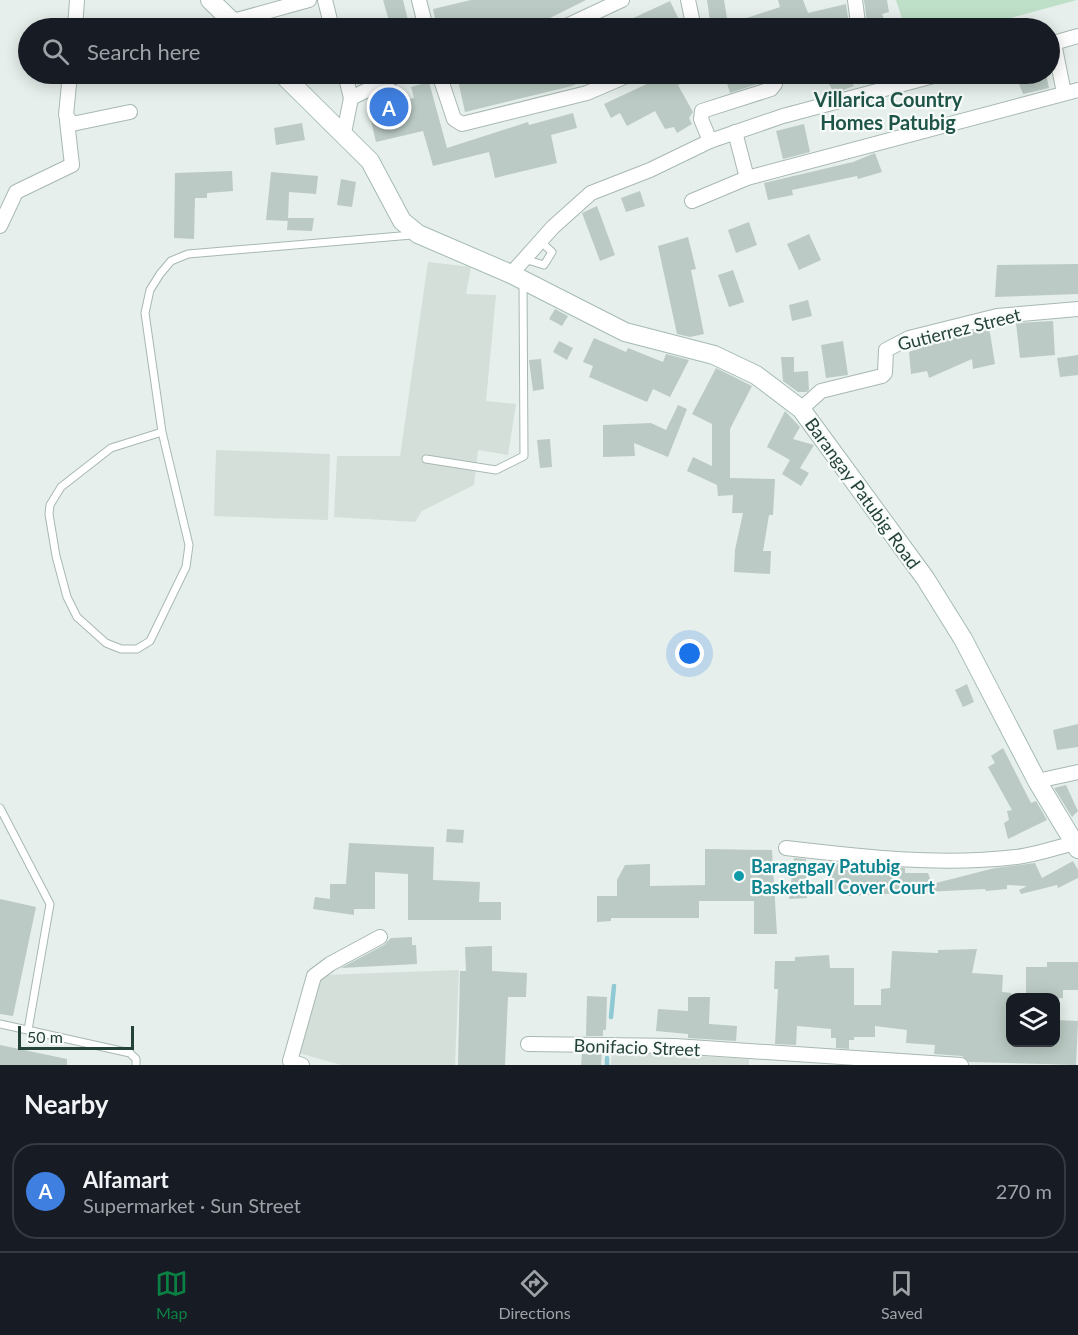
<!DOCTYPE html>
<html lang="en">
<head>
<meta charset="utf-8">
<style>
  :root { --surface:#171b24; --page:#20242c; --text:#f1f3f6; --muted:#9ea1a6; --line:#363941; --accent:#0b8043 }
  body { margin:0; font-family:Lato,sans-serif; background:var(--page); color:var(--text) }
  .controls { position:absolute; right:18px; bottom:18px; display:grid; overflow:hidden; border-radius:12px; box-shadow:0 3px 15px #0003 }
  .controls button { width:54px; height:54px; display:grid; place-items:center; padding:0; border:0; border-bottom:2px solid var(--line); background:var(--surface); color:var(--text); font:30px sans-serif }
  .scale { position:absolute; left:18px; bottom:15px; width:116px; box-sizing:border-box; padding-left:6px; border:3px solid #24423a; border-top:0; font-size:16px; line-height:21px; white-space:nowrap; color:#24423a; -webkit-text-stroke:4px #f7fbf9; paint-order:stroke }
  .you { position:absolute; left:690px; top:654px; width:21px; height:21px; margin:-15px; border:4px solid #fff; border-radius:50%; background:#1a73e8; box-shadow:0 0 0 9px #1a73e833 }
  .badge { display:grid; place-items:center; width:39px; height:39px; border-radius:50%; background:var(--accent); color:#fff; font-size:20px; font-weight:700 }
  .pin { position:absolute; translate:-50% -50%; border:3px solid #fff; box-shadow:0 2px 6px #0006 }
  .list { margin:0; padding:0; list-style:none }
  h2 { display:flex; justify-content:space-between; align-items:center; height:78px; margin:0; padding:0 24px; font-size:26px }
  h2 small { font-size:20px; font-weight:400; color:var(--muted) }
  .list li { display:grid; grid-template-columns:39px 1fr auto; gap:18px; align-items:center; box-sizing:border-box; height:96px; margin:0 12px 12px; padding:0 12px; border:2px solid var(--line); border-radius:24px }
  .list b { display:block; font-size:22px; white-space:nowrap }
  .list p { margin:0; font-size:20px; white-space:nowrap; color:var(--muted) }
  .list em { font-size:20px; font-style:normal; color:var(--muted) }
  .icon { flex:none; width:33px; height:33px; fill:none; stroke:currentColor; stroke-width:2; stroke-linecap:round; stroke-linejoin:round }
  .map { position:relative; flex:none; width:1078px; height:1065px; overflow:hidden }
  .search { position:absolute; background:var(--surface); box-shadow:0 3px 15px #0003; left:18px; right:18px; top:18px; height:66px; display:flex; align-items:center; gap:15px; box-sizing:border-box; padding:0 21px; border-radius:33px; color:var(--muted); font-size:22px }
  .sheet { height:186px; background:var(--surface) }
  nav { display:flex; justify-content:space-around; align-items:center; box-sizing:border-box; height:84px; border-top:2px solid var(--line); background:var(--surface); font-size:16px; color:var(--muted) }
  nav a { display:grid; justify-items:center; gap:3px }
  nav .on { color:var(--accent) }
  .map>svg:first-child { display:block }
  .built { fill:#d4dfda }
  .green { fill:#bfe0c8 }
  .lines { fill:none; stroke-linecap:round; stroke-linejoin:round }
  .stream { stroke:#8ec9d4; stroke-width:4.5 }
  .building { fill:#bbcac4 }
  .service-casing { stroke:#a8b8b2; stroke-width:9 }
  .minor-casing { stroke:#a8b8b2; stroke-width:16 }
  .secondary-casing { stroke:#a4bbb3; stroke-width:20 }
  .service { stroke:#fff; stroke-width:7 }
  .minor { stroke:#fff; stroke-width:14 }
  .secondary { stroke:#fff; stroke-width:18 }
  .culture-dot { fill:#0f9aa8; stroke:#f7fbf9; stroke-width:2 }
  .labels { text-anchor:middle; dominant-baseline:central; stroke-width:4.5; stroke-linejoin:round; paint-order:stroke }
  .street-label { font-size:18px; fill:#24423a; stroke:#f7fbf9 }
  .culture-label { font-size:18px; font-weight:bold; fill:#0d838f; stroke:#f7fbf9; text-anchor:start }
  .neighbourhood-label { font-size:20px; font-weight:bold; fill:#1f5548; stroke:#f7fbf9 }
</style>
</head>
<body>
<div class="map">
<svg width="1078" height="1065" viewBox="0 0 1078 1065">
  <rect width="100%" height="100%" fill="#e6efeb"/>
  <!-- built -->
  <g class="built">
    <polygon points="428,262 471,267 466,294 496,295 486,401 516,404 508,455 478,450 474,485 422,511 415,522 334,517 337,456 400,456"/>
    <polygon points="216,450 330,454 328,520 214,516"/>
    <polygon points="459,970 455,1065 341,1065 299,1053 322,975"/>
    <polygon points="612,1051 749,1059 749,1065 611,1065"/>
  </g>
  <!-- green -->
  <polygon class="green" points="896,0 1077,0 974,28 905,28"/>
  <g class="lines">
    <!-- stream -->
    <g class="stream">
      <polyline points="611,1017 614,986"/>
      <polyline points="607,1065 607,1058"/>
    </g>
  </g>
  <!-- building -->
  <g class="building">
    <polygon points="383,0 403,0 410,28 391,28"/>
    <polygon points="471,0 586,0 548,19 511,28 437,28 433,9"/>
    <polygon points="707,0 724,0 728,24 780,7 778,0 803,0 808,13 846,4 848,18 841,23 839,28 711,28"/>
    <polygon points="864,0 887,0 889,12 882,14 888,28 865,28 867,22"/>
    <polygon points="670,1 683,28 612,28"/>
    <polygon points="465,74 598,74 572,86 465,112 457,76"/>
    <polygon points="668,74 703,74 678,85 693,112 689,118 692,124 677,133 674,127 665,129 655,111 627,126 620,113 611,118 604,104"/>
    <polygon points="724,74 765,74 766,81 730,93"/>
    <polygon points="842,74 847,74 854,86 834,93 828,82"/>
    <polygon points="1015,74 1046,74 1049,88 1023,94"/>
    <polygon points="429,82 447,148 528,122 529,125 573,113 577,128 551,135 557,163 495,178 489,152 433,166 423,131 376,142 368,108 414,98 411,87"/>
    <polygon points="302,123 305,140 276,145 274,128"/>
    <polygon points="804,124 810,152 783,159 776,131"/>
    <polygon points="875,153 882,172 858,179 857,176 792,190 793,195 768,200 764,183 853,162"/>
    <polygon points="232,171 233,191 207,193 207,198 195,198 194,239 174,238 175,173"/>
    <polygon points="271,172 318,176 316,194 289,192 288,221 266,220"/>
    <polygon points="341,179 356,182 352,207 337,205"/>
    <polygon points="640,191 645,206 626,212 621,198"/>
    <polygon points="597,206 615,255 600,261 582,213"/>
    <polygon points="288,218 314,218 312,231 287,230"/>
    <polygon points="749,222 757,245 736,253 728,230"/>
    <polygon points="809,234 821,260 799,270 787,244"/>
    <polygon points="688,237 696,269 691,270 704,334 690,337 677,334 658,246"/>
    <polygon points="1078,264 1078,294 995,297 997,265"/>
    <polygon points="733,270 744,302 729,307 718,275"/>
    <polygon points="808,300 812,316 792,321 789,305"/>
    <polygon points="555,309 568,316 562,326 549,319"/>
    <polygon points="1053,321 1055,355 1020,358 1016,323"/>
    <polygon points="989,327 995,364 973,369 972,359 929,378 927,371 911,374 909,352 950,337"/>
    <polygon points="594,338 626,352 628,348 663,362 666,354 689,360 670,397 653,389 647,402 589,377 593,366 583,362"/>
    <polygon points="559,341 573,348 567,360 553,352"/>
    <polygon points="843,341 848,375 826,378 821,345"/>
    <polygon points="1078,355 1078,375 1060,377 1057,358"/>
    <polygon points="781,357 794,357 794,372 808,371 809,390 807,392 798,392 783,381"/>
    <polygon points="541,359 544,389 533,391 529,360"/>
    <polygon points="716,368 752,386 730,429 730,478 775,479 773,515 769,515 763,551 771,551 770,574 734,572 735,550 743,513 732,513 733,495 718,496 717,485 687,471 693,457 712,466 712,424 692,414"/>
    <polygon points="678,405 687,409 668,457 634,443 635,456 603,457 603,425 651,423 666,430"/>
    <polygon points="785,411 800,427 793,439 814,445 800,468 809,473 801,486 782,474 790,460 767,447"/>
    <polygon points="550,439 552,467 540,468 537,440"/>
    <polygon points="967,684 974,702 963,707 955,690"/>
    <polygon points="1078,724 1078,747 1057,750 1053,730"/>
    <polygon points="1003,748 1031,803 1036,801 1047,820 1008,839 1004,823 1009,820 1007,811 1012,810 988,767 995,763 991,756"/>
    <polygon points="1066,785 1078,811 1072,817 1054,788"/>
    <polygon points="447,829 464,830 463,843 446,842"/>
    <polygon points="349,843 434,847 433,880 480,882 479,902 501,902 501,920 408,920 408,874 375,872 375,909 354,909 354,915 313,909 315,897 330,899 330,884 346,884"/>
    <polygon points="705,849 772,850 777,934 754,934 754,901 699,901 699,918 611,918 611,921 597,922 597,896 617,896 617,880 625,865 650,864 650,886 705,885"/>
    <polygon points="794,858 806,859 807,898 789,899"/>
    <polygon points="1073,861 1078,870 1078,878 1058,888 1057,885 1021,894 1019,890 1027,886 1007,885 1007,889 986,891 985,889 845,896 845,889 833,890 830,863 905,868 905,873 928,873 932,884 995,868 1035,863 1042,878"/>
    <polygon points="0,899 36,907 13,1016 0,1014"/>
    <polygon points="412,937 412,945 416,945 417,964 341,968 384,945 391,938"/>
    <polygon points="492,946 492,971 527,973 526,997 508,997 505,1065 458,1065 460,971 466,971 465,947"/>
    <polygon points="977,949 972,973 1003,975 1002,992 1011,993 1011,1042 1056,1042 1056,1020 1078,1021 1076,1065 969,1062 962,1056 934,1054 935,1045 906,1043 907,1030 875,1026 875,1037 854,1037 854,1040 849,1040 849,1049 836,1048 836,1038 831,1038 831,1029 797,1026 796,1045 775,1044 778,989 774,989 775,961 795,961 795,957 829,955 830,968 854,968 854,1005 881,1005 881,989 890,988 892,951 938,953 938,950"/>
    <polygon points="1047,962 1078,962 1078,990 1063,990 1063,998 1026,998 1026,967 1047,967"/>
    <polygon points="587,996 607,997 606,1030 603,1030 603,1036 586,1036"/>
    <polygon points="688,997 710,997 709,1024 737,1026 736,1041 688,1038 688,1034 656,1031 658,1009 688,1011"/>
    <polygon points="0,1045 67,1059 67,1065 0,1065"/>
    <polygon points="582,1054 602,1054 601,1065 581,1065"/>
  </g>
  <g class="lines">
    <defs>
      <g id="service">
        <polyline points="253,28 267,24 274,28"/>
        <polyline points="524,259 544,265 552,252 540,241"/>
        <polyline points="162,432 111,448 61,487 50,505 49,514 56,556 67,597 77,617 106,643 121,649 137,649 150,641 186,567 189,545 162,432 145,313 150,290 160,274 171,261 188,254 412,235"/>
        <polyline points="426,459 496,470 524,456 523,282"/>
        <polyline points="0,808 50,904 28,1030"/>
        <polyline points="0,1024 130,1053 136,1059 136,1065"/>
      </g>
      <g id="minor">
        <polyline points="325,0 332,28"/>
        <polyline points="419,0 426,28"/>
        <polyline points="688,0 694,28"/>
        <polyline points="233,21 309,0"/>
        <polyline points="75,28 77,0"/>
        <polyline points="562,28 622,0"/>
        <polyline points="848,28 858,23 855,0"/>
        <polyline points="1054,43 1064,93"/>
        <polyline points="1050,44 1078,36"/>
        <polyline points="70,74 66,115 72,124 130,112"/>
        <polyline points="345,74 351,98"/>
        <polyline points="439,74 454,119 462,124 587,93 631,74"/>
        <polyline points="735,132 747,178"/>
        <polyline points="344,133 351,98 400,74"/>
        <polyline points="710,141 701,119 702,111 771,89 775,84 774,74"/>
        <polyline points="692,201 747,178 1078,90"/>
        <polyline points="0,226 16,192 72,165 67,121"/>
        <polyline points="511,274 553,227 591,193 650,170 710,141 783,116 941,74"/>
        <polyline points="801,409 821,391 882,376 885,373 886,350 909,338 997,316 1078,309"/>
        <polyline points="1037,781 1078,772"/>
        <path d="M786 848C862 857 939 866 1016 857 1035 855 1055 848 1074 843"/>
        <polyline points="528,1044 675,1046 961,1065"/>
        <polyline points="302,1065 290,1061 314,976 330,964 380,937"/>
      </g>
      <g id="secondary">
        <polyline points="210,0 239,28"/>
        <polyline points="282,74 370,161 402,221 418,234 511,274 625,332 714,355 756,375 801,409 925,578 963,639 1037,781 1078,849"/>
      </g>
    </defs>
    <!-- service casing -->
    <use href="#service" class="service-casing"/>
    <!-- minor casing -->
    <use href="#minor" class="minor-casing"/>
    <!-- secondary casing -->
    <use href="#secondary" class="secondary-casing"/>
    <!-- service -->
    <use href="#service" class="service"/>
    <!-- minor -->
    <use href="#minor" class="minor"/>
    <!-- secondary -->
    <use href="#secondary" class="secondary"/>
  </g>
  <!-- markers -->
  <circle class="culture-dot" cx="739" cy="876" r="6"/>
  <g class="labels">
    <!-- street labels -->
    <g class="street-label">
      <text transform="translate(959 329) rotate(-14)">Gutierrez Street</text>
      <text transform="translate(863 493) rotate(54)">Barangay Patubig Road</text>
      <text transform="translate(637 1047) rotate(2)">Bonifacio Street</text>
    </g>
    <!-- culture labels -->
    <g class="culture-label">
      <text x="751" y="866">Baragngay Patubig<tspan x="751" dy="21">Basketball Cover Court</tspan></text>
    </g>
    <!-- neighbourhood labels -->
    <g class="neighbourhood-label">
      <text x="888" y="99">Villarica Country<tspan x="888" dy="23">Homes Patubig</tspan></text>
    </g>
  </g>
</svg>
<div class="controls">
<button><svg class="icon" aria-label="layers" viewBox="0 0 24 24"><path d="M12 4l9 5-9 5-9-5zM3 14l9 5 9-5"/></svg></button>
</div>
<div class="scale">50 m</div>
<div class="you"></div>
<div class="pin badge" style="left:389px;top:107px;background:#3f7fe0">A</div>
<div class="search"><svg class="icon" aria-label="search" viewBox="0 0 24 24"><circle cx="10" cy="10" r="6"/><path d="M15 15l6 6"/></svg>Search here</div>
</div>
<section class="sheet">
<h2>Nearby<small></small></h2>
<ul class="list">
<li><span class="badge" style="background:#3f7fe0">A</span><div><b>Alfamart</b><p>Supermarket · Sun Street</p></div><em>270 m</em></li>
</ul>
</section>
<nav>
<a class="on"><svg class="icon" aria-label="map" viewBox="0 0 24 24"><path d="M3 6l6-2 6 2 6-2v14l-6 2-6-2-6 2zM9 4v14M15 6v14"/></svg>Map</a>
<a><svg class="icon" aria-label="directions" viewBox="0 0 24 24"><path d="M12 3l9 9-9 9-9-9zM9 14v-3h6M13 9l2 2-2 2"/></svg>Directions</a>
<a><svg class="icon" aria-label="saved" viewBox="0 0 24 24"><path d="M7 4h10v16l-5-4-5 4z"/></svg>Saved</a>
</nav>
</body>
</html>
